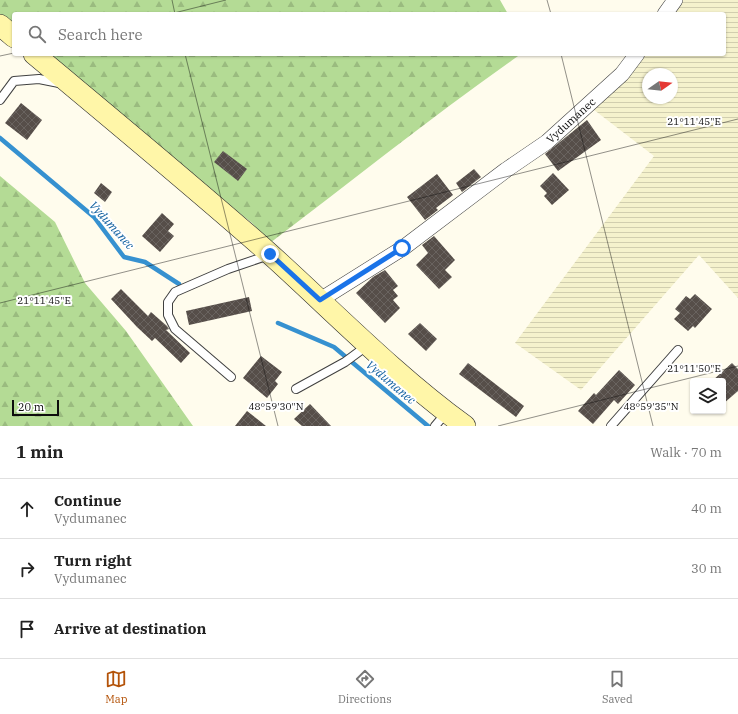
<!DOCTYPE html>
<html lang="en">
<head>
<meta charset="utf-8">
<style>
  :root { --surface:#fff; --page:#f6f6f6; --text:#222; --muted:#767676; --line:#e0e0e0; --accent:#b45309 }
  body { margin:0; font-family:"IBM Plex Serif",serif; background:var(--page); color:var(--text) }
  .controls { position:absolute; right:12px; bottom:12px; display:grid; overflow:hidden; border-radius:4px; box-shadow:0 1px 3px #0004 }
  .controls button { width:36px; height:36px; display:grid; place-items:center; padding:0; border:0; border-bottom:1px solid var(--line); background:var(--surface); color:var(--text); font:20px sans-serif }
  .compass { position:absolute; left:642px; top:68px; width:36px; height:36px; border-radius:50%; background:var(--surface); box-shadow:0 1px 3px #0004; rotate:76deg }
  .scale { position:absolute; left:12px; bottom:10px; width:47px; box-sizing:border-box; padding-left:4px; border:2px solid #0d0d0d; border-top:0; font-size:11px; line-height:14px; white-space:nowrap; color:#0d0d0d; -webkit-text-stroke:3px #fff; paint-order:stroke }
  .stop { position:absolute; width:12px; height:12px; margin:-9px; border:3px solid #1a73e8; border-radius:50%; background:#fff }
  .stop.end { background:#1a73e8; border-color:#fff; box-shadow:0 1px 4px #0008 }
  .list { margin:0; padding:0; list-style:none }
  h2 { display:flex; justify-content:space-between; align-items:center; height:52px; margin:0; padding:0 16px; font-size:17px }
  h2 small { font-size:13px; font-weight:400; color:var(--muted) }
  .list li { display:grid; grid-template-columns:26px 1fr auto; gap:12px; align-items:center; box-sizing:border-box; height:60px; padding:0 16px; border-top:1px solid var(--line) }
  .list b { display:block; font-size:15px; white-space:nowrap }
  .list p { margin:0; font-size:13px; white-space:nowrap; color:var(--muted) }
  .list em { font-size:13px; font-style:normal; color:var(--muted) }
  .icon { flex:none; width:22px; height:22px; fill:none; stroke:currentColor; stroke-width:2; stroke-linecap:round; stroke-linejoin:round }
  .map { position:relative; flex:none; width:738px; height:426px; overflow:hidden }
  .search { position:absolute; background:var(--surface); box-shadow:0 1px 3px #0004; left:12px; right:12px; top:12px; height:44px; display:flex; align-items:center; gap:10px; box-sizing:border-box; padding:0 14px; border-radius:4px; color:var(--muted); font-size:15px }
  .sheet { height:232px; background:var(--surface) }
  nav { display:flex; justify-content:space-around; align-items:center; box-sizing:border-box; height:56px; border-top:1px solid var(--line); background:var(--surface); font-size:11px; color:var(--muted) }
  nav a { display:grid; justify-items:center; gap:2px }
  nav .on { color:var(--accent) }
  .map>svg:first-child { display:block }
  .farmland { fill:url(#farmland-rules); fill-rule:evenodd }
  .forest { fill:url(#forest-firs) }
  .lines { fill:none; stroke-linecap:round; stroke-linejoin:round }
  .stream { stroke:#3691d0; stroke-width:4.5 }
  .building { fill:url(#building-cross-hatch) }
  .lane-casing { stroke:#404040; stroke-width:10 }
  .street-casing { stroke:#404040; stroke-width:16 }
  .secondary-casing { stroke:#2f2f2f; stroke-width:22 }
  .lane { stroke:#fff; stroke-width:8 }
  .street { stroke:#fff; stroke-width:15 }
  .secondary { stroke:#fff6a8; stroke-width:21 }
  .route { stroke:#1a73e8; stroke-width:5 }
  .ticks { fill:none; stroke:#0d0d0d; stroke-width:1; stroke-opacity:0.45 }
  .labels { text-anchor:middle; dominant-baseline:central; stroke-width:4; stroke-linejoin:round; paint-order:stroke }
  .street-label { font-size:11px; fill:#0d0d0d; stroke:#fff }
  .water-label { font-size:12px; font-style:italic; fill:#1462a1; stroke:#fff }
  .ticks-label { font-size:10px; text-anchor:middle; fill:#0d0d0d; stroke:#fff; stroke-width:4; stroke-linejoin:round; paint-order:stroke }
</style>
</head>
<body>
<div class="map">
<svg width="738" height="426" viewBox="0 0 738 426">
  <defs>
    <pattern id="farmland-rules" width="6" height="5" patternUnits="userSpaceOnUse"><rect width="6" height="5" fill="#f5f2cd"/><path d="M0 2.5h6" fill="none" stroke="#d1ceaf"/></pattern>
    <pattern id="forest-firs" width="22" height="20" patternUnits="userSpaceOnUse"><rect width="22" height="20" fill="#b4db95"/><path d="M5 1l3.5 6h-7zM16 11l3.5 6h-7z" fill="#9abb7f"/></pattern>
    <pattern id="building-cross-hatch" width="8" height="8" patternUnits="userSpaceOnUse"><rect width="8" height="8" fill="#564e49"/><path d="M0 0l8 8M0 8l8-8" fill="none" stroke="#69635f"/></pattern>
  </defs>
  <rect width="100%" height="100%" fill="#fffced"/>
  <!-- farmland -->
  <path class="farmland" d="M672 0H738V298L699 255 581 390 515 343 654 156 585 103 629 54H724V14H662ZM648 74H672V98H648Z"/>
  <!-- forest -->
  <g class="forest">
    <polygon points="0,0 500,0 508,14 14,14 14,38 0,28"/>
    <path d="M36 54H521C435 114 353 180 270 243L252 223Z"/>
    <polygon points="0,176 55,222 85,283 126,331 193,426 0,426"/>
  </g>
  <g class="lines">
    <!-- stream -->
    <g class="stream">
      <polyline points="0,138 94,217 124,257 145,262 179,284"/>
      <polyline points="278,323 334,347 428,426"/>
    </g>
  </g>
  <!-- building -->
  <g class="building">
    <polygon points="21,103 42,120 27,140 5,123"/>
    <polygon points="587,120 601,140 558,171 545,154"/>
    <polygon points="223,151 247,169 238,181 214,162"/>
    <polygon points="474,169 481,177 462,192 456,183"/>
    <polygon points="553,173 569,190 552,205 544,196 547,193 540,186"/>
    <polygon points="437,174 453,195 436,208 438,210 425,220 407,197"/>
    <polygon points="101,183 112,192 105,202 94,193"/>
    <polygon points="162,213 174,224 168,231 174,236 160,252 142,236"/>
    <polygon points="434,236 455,260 445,270 452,277 439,289 416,265 428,253 422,245"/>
    <polygon points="385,270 398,286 393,290 398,296 393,300 400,308 385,323 356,293 373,277"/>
    <polygon points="121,289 148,316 151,312 167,326 169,329 166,330 190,353 181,363 155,338 152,341 137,327 111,299"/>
    <polygon points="695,294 712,309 695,328 693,326 688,331 674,319 680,313 675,309 686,296 690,299"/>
    <polygon points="249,297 252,311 189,325 186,311"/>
    <polygon points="420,323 437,339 426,351 408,334"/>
    <polygon points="261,356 282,372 275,381 278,384 267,398 243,378"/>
    <polygon points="468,363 524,406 516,417 459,374"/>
    <polygon points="732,363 738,369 738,391 723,404 723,381 712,381"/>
    <polygon points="619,370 635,385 618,404 614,400 593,424 578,411 594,393 596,395"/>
    <polygon points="310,404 331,426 302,426 294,419"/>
    <polygon points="247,411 266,426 235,426"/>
  </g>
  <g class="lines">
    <defs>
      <g id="lane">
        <polyline points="0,100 14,81 39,79 59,83"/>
        <polyline points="231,377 175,329 168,315 168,302 175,292 228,269 269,255"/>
        <polyline points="296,389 345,362 368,345"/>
        <polyline points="435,426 446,413"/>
        <polyline points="611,426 678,350"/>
      </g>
      <g id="street">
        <polyline points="665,14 675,0"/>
        <path id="s1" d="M320 300 403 248 506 170 547 142 622 74 637 54"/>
      </g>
      <g id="secondary">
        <polyline points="0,25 14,37"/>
        <path d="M34 54C113 120 193 186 270 254 334 312 395 375 465 426"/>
      </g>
    </defs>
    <!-- lane casing -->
    <use href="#lane" class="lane-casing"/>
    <!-- street casing -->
    <use href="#street" class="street-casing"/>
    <!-- secondary casing -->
    <use href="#secondary" class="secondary-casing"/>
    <!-- lane -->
    <use href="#lane" class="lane"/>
    <!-- street -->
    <use href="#street" class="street"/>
    <!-- secondary -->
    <use href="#secondary" class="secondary"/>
  </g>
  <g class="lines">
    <!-- route -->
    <polyline class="route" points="270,254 320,300 402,248"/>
  </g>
  <!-- ticks -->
  <path class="ticks" d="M172 0 175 14M547 0 551 14M170 14 226 0M185 54 278 426M561 54 653 426M0 56 14 53M0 303 738 119M498 426 738 366"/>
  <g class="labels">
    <!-- street labels -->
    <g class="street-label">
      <text stroke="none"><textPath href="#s1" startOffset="309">Vydumanec</textPath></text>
    </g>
    <!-- water labels -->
    <g class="water-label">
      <text transform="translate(112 225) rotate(48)">Vydumanec</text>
      <text transform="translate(391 382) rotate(40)">Vydumanec</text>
    </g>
  </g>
  <g class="ticks-label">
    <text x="694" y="125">21°11'45"E</text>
    <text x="44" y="304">21°11'45"E</text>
    <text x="694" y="372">21°11'50"E</text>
    <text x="276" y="410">48°59'30"N</text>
    <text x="651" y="410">48°59'35"N</text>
  </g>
</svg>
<div class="controls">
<button><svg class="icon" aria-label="layers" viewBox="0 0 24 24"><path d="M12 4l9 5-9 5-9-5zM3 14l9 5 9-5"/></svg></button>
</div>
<svg class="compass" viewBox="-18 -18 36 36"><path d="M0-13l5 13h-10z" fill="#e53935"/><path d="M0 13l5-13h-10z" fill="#767676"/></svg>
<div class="scale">20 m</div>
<div class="stop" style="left:402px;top:248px"></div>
<div class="stop end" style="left:270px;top:254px"></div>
<div class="search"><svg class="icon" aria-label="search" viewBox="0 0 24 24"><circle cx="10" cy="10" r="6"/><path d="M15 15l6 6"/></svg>Search here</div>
</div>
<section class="sheet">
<h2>1 min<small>Walk · 70 m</small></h2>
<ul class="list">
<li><svg class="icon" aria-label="ahead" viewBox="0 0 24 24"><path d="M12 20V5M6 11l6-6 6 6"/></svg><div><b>Continue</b><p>Vydumanec</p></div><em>40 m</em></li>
<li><svg class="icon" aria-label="right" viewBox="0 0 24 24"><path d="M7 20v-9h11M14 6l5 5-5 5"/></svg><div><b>Turn right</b><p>Vydumanec</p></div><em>30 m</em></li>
<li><svg class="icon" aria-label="arrive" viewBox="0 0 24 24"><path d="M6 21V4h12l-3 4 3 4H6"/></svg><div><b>Arrive at destination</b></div></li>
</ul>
</section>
<nav>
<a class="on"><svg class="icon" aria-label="map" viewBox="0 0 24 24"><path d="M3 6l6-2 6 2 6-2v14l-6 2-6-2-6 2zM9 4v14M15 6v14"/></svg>Map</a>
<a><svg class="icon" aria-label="directions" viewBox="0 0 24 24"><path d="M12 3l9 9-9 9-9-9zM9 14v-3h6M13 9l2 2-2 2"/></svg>Directions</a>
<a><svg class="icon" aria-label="saved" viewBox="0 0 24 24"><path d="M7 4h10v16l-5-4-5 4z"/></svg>Saved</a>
</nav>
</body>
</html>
